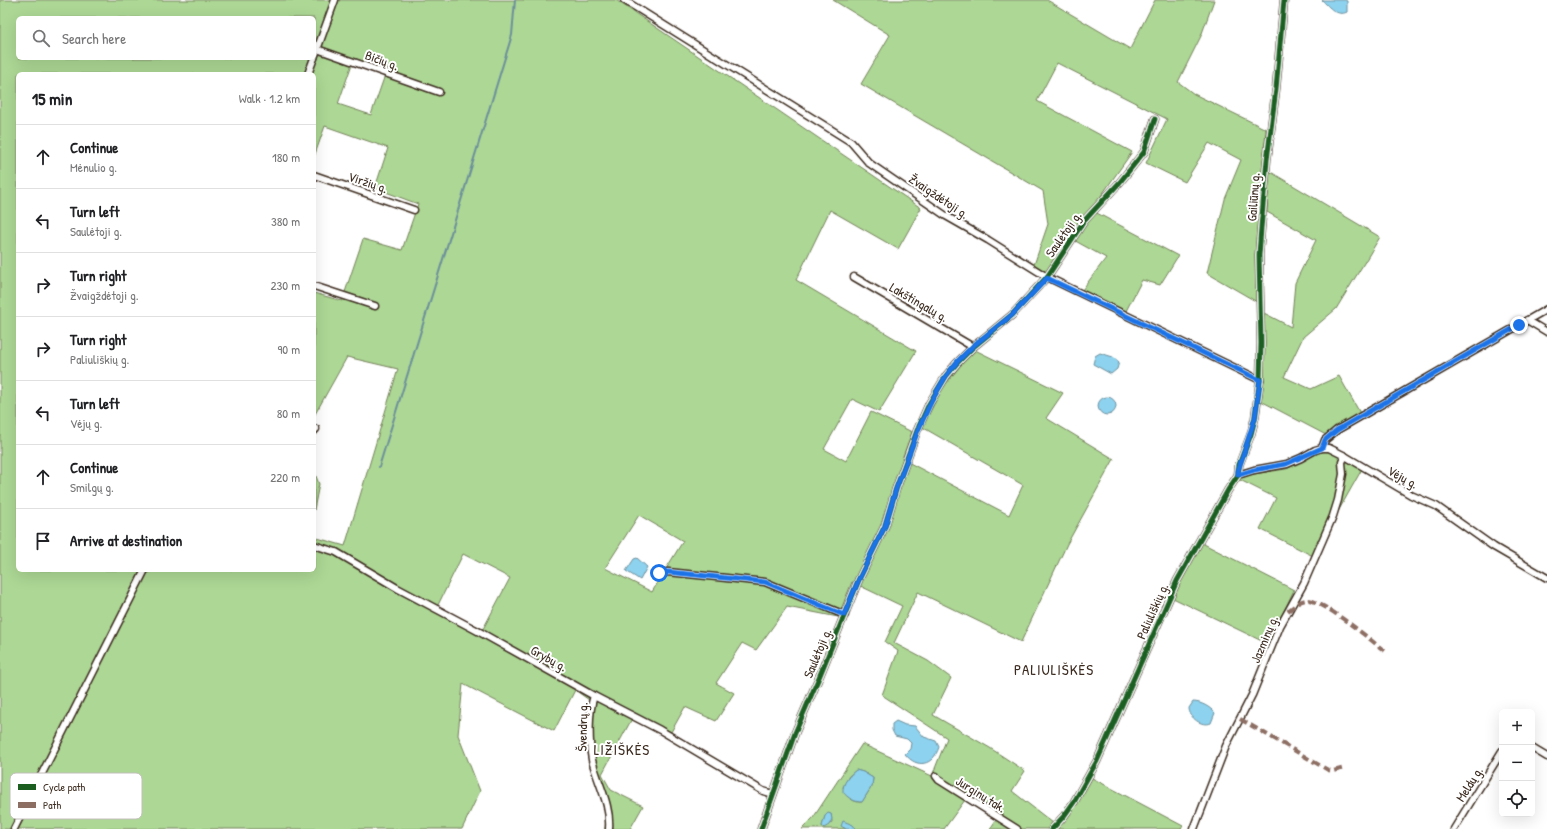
<!DOCTYPE html>
<html lang="en">
<head>
<meta charset="utf-8">
<style>
  :root { --surface:#fff; --page:#f2f2f2; --text:#202124; --muted:#757577; --line:#e0e0e0 }
  body { margin:0; font-family:"Patrick Hand",sans-serif; background:var(--page); color:var(--text) }
  .controls { position:absolute; right:12px; bottom:12px; display:grid; overflow:hidden; border-radius:6px; box-shadow:0 4px 16px #0002 }
  .controls button { width:36px; height:36px; display:grid; place-items:center; padding:0; border:0; border-bottom:1px solid var(--line); background:var(--surface); color:var(--text); font:20px sans-serif }
  .stop { position:absolute; width:12px; height:12px; margin:-9px; border:3px solid #1a73e8; border-radius:50%; background:#fff }
  .stop.end { background:#1a73e8; border-color:#fff; box-shadow:0 1px 4px #0008 }
  .list { margin:0; padding:0; list-style:none }
  h2 { display:flex; justify-content:space-between; align-items:center; height:52px; margin:0; padding:0 16px; font-size:17px }
  h2 small { font-size:13px; font-weight:400; color:var(--muted) }
  .list li { display:grid; grid-template-columns:26px 1fr auto; gap:12px; align-items:center; box-sizing:border-box; height:64px; padding:0 16px; border-top:1px solid var(--line) }
  .list b { display:block; font-size:15px; white-space:nowrap }
  .list p { margin:0; font-size:13px; white-space:nowrap; color:var(--muted) }
  .list em { font-size:13px; font-style:normal; color:var(--muted) }
  .icon { flex:none; width:22px; height:22px; fill:none; stroke:currentColor; stroke-width:2; stroke-linecap:round; stroke-linejoin:round }
  .map { position:relative; flex:none; width:1547px; height:829px; overflow:hidden }
  .search { position:absolute; background:var(--surface); box-shadow:0 4px 16px #0002; left:16px; top:16px; width:300px; height:44px; display:flex; align-items:center; gap:10px; box-sizing:border-box; padding:0 14px; border-radius:6px; color:var(--muted); font-size:15px }
  .panel { position:absolute; background:var(--surface); box-shadow:0 4px 16px #0002; left:16px; top:72px; width:300px; height:500px; border-radius:6px }
  .map>svg:first-child { display:block }
  .green { fill:#acd794; stroke:#748059; fill-rule:evenodd }
  .water { fill:#8dd2ef; stroke:#6c8f9b }
  .lines { fill:none; stroke-linecap:round; stroke-linejoin:round }
  .stream { stroke:#6c8f9b; stroke-width:2 }
  .street-casing { stroke:#3b2a1e; stroke-width:9 }
  .street { stroke:#fff; stroke-width:6 }
  .quiet { stroke:#8d6e63; stroke-width:4; stroke-dasharray:8 4; stroke-linecap:butt }
  .cycleway-casing { stroke:#fff; stroke-width:8 }
  .cycleway { stroke:#1b5e20; stroke-width:5 }
  .route { stroke:#1a73e8; stroke-width:5 }
  .labels { text-anchor:middle; dominant-baseline:central; stroke-width:4; stroke-linejoin:round; paint-order:stroke }
  .street-label { font-size:13px; fill:#3b2a1e; stroke:#fff }
  .quarter-label { font-size:15px; letter-spacing:1px; fill:#3b2a1e; stroke:#fff }
  .key { fill:#fff; stroke:#c4bfbc; stroke-width:1 }
  .key-label { font-size:11px; fill:#3b2a1e }
</style>
</head>
<body>
<div class="map">
<svg width="1547" height="829" viewBox="0 0 1547 829">
  <rect width="100%" height="100%" fill="#fff"/>
  <filter id="ink" filterUnits="userSpaceOnUse"><feTurbulence type="fractalNoise" baseFrequency=".025" numOctaves="2"/><feDisplacementMap in="SourceGraphic" scale="8" xChannelSelector="R" yChannelSelector="G"/><feConvolveMatrix kernelMatrix="1 2 1 2 8 2 1 2 1" color-interpolation-filters="sRGB"/></filter>
  <g filter="url(#ink)">
    <!-- green -->
    <g class="green">
      <path d="M0 0H616L921 208 898 249 830 210 796 280 916 351 879 412 852 399 824 449 846 461 871 412 912 432 902 459 1009 515 1023 485 922 427 942 389 973 349 1063 393 1046 418 1114 459 1067 544 1021 642 918 592 894 643 928 661 951 678 933 715 990 748 1025 771 1012 791 1053 823 1047 829H990L996 820 965 800 944 829H856L855 827 844 828 846 829H802L813 818 862 744 932 776 947 738 882 695 898 651 885 642 902 606 852 582 838 617 787 607 756 650 742 643 716 683 734 693 716 721 685 707 671 732 635 713 602 774 611 790 643 806 630 829H605L606 816 587 748 589 700 575 690 554 731 463 684 458 735 480 791 462 829H0ZM18 18H314V58H18ZM352 64 385 75 371 115 338 104ZM18 74H314V157L325 126 388 148 375 188 418 204 402 250 363 239 342 301 314 293V416L347 357 398 369 345 546 314 537V570H18ZM639 515 683 541 652 592 605 568ZM463 554 510 578 483 629 437 607ZM856 770 863 772 873 778 872 786 862 802C852 803 846 796 843 787L849 776ZM831 814 832 822 822 827 825 816Z"/>
      <polygon points="833,0 1047,0 1130,49 1155,0 1214,0 1201,36 1178,82 1194,94 1266,129 1256,262 1257,302 1207,273 1225,199 1241,160 1209,143 1185,182 1146,163 1167,119 1057,63 1037,101 1132,152 1091,210 1178,256 1160,285 1142,280 1126,311 1082,290 1106,258 1070,238 1046,272 1034,265 1048,224 1043,191 861,84 890,35"/>
      <polygon points="1269,171 1380,237 1336,309 1303,337 1284,377 1311,389 1339,376 1360,413 1326,435 1261,401 1264,313 1291,327 1295,283 1316,240 1267,212"/>
      <polygon points="1323,451 1334,453 1362,469 1313,556 1260,529 1276,498 1238,479 1241,476 1286,469"/>
      <polygon points="314,471 319,484 314,510"/>
      <polygon points="1200,542 1294,590 1268,644 1173,598"/>
      <polygon points="1092,778 1183,826 1181,829 1056,829 1068,816"/>
    </g>
    <!-- water -->
    <g class="water">
      <path d="M1322 0H1345L1347 1V12C1337 17 1329 7 1322 0Z"/>
      <polygon points="1100,353 1113,357 1119,362 1117,369 1111,374 1093,364 1095,356"/>
      <circle cx="1107" cy="406" r="9"/>
      <polygon points="637,558 647,567 640,580 626,571 634,559"/>
      <path d="M1193 702C1201 702 1210 707 1215 713L1211 723C1202 727 1189 718 1189 708Z"/>
      <path d="M896 721 905 725 915 726 924 737 936 741 939 747C933 766 917 769 905 754L910 749 911 743 907 739 895 736 892 730V724Z"/>
      <path d="M856 770 863 772 873 778 872 786 862 802C854 802 848 798 843 792 842 783 850 775 856 770Z"/>
      <polygon points="828,813 831,814 832,819 829,825 824,828 822,826 825,816"/>
      <polygon points="843,821 853,825 856,829 846,829 841,826"/>
    </g>
    <g class="lines">
      <!-- stream -->
      <polyline class="stream" points="379,467 512,35 515,0"/>
      <defs>
        <g id="street">
          <polyline points="624,0 851,142 869,163 946,216 988,240 1047,277 1260,380"/>
          <polyline points="317,49 439,92"/>
          <polyline points="314,58 335,0"/>
          <polyline points="308,74 314,58"/>
          <polyline points="314,175 414,210"/>
          <polyline points="854,277 973,347"/>
          <polyline points="314,286 375,306"/>
          <polyline points="1527,320 1547,332"/>
          <polyline points="314,431 316,429"/>
          <polyline points="1322,448 1325,440 1337,430 1547,309"/>
          <polyline points="1238,475 1254,470 1287,464 1301,458 1315,450 1322,448 1329,448 1345,456 1411,495 1436,506 1494,547 1547,578"/>
          <polyline points="314,545 336,552 397,588 476,630 594,696 660,730 763,791 773,794"/>
          <polyline points="659,573 668,572 765,582 845,615"/>
          <path d="M594 696C588 712 589 743 592 760 598 784 611 804 609 829"/>
          <polyline points="1532,748 1547,757"/>
          <polyline points="936,776 939,780 1017,829"/>
          <polyline points="14,829 145,570"/>
          <polyline points="761,829 795,733 820,675 859,579 885,526 896,489 917,431 929,404 946,376 957,363 973,347 1012,315 1047,277 1084,221 1120,182 1144,152 1155,119"/>
          <polyline points="1052,829 1064,816 1074,802 1097,761 1177,581 1228,490 1238,475 1239,465 1251,434 1255,418 1260,380 1261,343 1259,255 1261,228 1267,160 1276,89 1284,0"/>
          <polyline points="1194,829 1226,746 1252,695 1280,626 1304,583 1333,516 1338,500 1343,474 1342,462 1345,456"/>
          <polyline points="1454,829 1502,751"/>
        </g>
      </defs>
      <!-- street casing -->
      <use href="#street" class="street-casing"/>
      <!-- street -->
      <use href="#street" class="street"/>
      <!-- quiet -->
      <g class="quiet">
        <path d="M1288 611C1293 607 1299 601 1306 600 1321 598 1373 642 1386 652"/>
        <polyline points="1240,719 1328,770 1333,771 1345,768"/>
      </g>
      <defs>
        <g id="cycleway">
          <polyline points="761,829 795,733 820,675 859,579 885,526 896,489 917,431 929,404 946,376 957,363 973,347 1012,315 1047,277 1084,221 1120,182 1144,152 1155,119"/>
          <polyline points="1052,829 1064,816 1074,802 1097,761 1177,581 1228,490 1238,475 1239,465 1251,434 1255,418 1260,380 1261,343 1259,255 1261,228 1267,160 1276,89 1284,0"/>
        </g>
      </defs>
      <!-- cycleway casing -->
      <use href="#cycleway" class="cycleway-casing"/>
      <!-- cycleway -->
      <use href="#cycleway" class="cycleway"/>
    </g>
  </g>
  <g class="lines" filter="url(#ink)">
    <!-- route -->
    <polyline class="route" points="659,573 668,572 765,582 844,615 859,579 885,526 896,489 918,430 932,400 946,376 957,362 973,346 1012,315 1047,278 1260,380 1255,418 1238,471 1238,475 1254,470 1286,464 1322,448 1325,440 1337,430 1519,325"/>
  </g>
  <g class="labels">
    <!-- street labels -->
    <g class="street-label">
      <text transform="translate(382 60) rotate(20)">Bičių g.</text>
      <text transform="translate(368 182) rotate(19)">Viržių g.</text>
      <text transform="translate(939 196) rotate(34)">Žvaigždėtoji g.</text>
      <text transform="translate(1253 197) rotate(-86)">Gailiūnų g.</text>
      <text transform="translate(1063 234) rotate(-55)">Saulėtoji g.</text>
      <text transform="translate(919 302) rotate(30)">Lakštingalų g.</text>
      <text transform="translate(1403 477) rotate(29)">Vėjų g.</text>
      <text transform="translate(1152 611) rotate(-66)">Paliuliškių g.</text>
      <text transform="translate(1264 639) rotate(-67)">Jazminų g.</text>
      <text transform="translate(817 653) rotate(-67)">Saulėtoji g.</text>
      <text transform="translate(549 658) rotate(29)">Grybų g.</text>
      <text transform="translate(582 727) rotate(-89)">Švendrų g.</text>
      <text transform="translate(1469 784) rotate(-58)">Meldų g.</text>
      <text transform="translate(981 794) rotate(32)">Jurginų tak.</text>
    </g>
    <!-- quarter labels -->
    <g class="quarter-label">
      <text x="1054" y="669">PALIULIŠKĖS</text>
      <text x="622" y="749">LIŽIŠKĖS</text>
    </g>
  </g>
  <!-- legend -->
  <rect x="10" y="773" width="132" height="46" rx="6" class="key"/>
  <rect x="18" y="784" width="18" height="6" fill="#1b5e20"/>
  <rect x="18" y="802" width="18" height="6" fill="#8d6e63"/>
  <g class="key-label">
    <text x="43" y="791">Cycle path</text>
    <text x="43" y="809">Path</text>
  </g>
</svg>
<div class="controls">
<button>+</button>
<button>−</button>
<button><svg class="icon" aria-label="locate" viewBox="0 0 24 24"><circle cx="12" cy="12" r="6"/><path d="M12 2v4M12 18v4M2 12h4M18 12h4"/></svg></button>
</div>
<div class="stop" style="left:659px;top:573px"></div>
<div class="stop end" style="left:1519px;top:325px"></div>
<div class="search"><svg class="icon" aria-label="search" viewBox="0 0 24 24"><circle cx="10" cy="10" r="6"/><path d="M15 15l6 6"/></svg>Search here</div>
<section class="panel">
<h2>15 min<small>Walk · 1.2 km</small></h2>
<ul class="list">
<li><svg class="icon" aria-label="ahead" viewBox="0 0 24 24"><path d="M12 20V5M6 11l6-6 6 6"/></svg><div><b>Continue</b><p>Mėnulio g.</p></div><em>180 m</em></li>
<li><svg class="icon" aria-label="left" viewBox="0 0 24 24"><path d="M17 20v-9H6M10 6l-5 5 5 5"/></svg><div><b>Turn left</b><p>Saulėtoji g.</p></div><em>380 m</em></li>
<li><svg class="icon" aria-label="right" viewBox="0 0 24 24"><path d="M7 20v-9h11M14 6l5 5-5 5"/></svg><div><b>Turn right</b><p>Žvaigždėtoji g.</p></div><em>230 m</em></li>
<li><svg class="icon" aria-label="right" viewBox="0 0 24 24"><path d="M7 20v-9h11M14 6l5 5-5 5"/></svg><div><b>Turn right</b><p>Paliuliškių g.</p></div><em>90 m</em></li>
<li><svg class="icon" aria-label="left" viewBox="0 0 24 24"><path d="M17 20v-9H6M10 6l-5 5 5 5"/></svg><div><b>Turn left</b><p>Vėjų g.</p></div><em>80 m</em></li>
<li><svg class="icon" aria-label="ahead" viewBox="0 0 24 24"><path d="M12 20V5M6 11l6-6 6 6"/></svg><div><b>Continue</b><p>Smilgų g.</p></div><em>220 m</em></li>
<li><svg class="icon" aria-label="arrive" viewBox="0 0 24 24"><path d="M6 21V4h12l-3 4 3 4H6"/></svg><div><b>Arrive at destination</b></div></li>
</ul>
</section>
</div>
</body>
</html>
